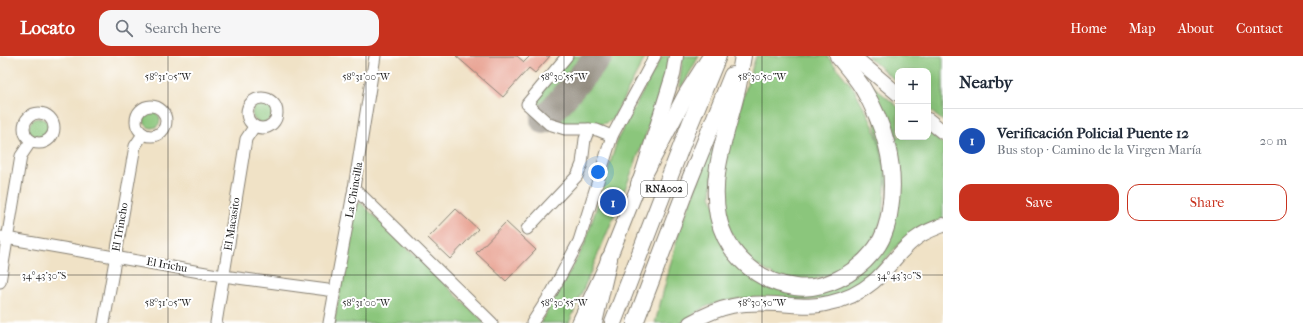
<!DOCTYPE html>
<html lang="en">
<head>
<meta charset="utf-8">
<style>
  :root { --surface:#fff; --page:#f6f6f7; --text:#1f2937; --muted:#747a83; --line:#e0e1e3; --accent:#c8321e }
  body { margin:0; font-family:"IM FELL French Canon",serif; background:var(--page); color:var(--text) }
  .controls { position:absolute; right:12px; top:12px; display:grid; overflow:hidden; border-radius:8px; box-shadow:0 4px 16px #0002 }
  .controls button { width:36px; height:36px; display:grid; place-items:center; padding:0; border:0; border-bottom:1px solid var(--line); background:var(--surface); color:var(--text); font:20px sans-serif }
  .you { position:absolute; left:598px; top:116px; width:14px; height:14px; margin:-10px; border:3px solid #fff; border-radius:50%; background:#1a73e8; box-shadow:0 0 0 6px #1a73e833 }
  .badge { display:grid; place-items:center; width:26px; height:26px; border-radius:50%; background:var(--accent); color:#fff; font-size:13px; font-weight:700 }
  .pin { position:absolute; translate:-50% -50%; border:2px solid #fff; box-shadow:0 1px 4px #0006 }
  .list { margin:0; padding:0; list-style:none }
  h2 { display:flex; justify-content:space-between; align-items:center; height:52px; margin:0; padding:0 16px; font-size:17px }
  h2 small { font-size:13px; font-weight:400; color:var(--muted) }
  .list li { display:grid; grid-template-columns:26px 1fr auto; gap:12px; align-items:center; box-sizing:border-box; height:64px; padding:0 16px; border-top:1px solid var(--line) }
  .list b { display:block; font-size:15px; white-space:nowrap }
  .list p { margin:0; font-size:13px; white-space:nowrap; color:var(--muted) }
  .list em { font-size:13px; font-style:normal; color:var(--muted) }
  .actions { display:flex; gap:8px; padding:12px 16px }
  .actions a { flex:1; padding:9px 0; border:1px solid var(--accent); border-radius:12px; text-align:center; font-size:14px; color:var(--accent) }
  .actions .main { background:var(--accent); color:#fff }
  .icon { flex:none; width:22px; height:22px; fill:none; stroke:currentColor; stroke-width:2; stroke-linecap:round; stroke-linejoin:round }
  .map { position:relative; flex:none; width:943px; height:267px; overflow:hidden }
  header { display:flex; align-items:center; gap:24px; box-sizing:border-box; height:56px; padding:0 20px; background:var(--accent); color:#fff }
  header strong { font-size:19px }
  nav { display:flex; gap:22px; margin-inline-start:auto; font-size:14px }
  .search { width:280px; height:36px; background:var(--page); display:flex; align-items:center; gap:10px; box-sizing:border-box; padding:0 14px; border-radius:12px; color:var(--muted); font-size:15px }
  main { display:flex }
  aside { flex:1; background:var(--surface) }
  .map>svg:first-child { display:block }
  .green { fill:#8bc67b; stroke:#54714c }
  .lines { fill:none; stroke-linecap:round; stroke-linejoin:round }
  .taxiway { stroke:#867f71; stroke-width:28 }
  .building { fill:#e8a090 }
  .minor-casing { stroke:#867f71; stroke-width:13 }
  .major-casing { stroke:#867f71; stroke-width:16 }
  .highway-casing { stroke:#867f71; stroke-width:18 }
  .minor { stroke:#fff; stroke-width:11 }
  .major { stroke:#fff; stroke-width:14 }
  .highway { stroke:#fff; stroke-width:16 }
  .ticks { fill:none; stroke:#1c1c1c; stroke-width:1; stroke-opacity:0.45 }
  .labels { text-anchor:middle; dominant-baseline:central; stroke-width:4; stroke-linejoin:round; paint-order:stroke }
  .shield { fill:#fff; stroke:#606060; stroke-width:1 }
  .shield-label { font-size:10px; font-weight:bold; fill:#1c1c1c }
  .street-label { font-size:11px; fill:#1c1c1c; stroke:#fff }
  .ticks-label { font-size:10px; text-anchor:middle; fill:#1c1c1c; stroke:#fff; stroke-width:4; stroke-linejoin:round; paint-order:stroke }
</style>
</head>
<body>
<header>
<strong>Locato</strong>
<div class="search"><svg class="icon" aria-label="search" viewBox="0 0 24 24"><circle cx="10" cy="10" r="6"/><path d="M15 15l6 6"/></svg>Search here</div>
<nav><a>Home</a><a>Map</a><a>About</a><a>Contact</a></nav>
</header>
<main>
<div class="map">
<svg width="943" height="267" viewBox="0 0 943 267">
  <rect width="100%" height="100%" fill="#fff"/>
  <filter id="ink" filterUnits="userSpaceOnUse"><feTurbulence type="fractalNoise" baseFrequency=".025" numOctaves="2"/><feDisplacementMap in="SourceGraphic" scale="8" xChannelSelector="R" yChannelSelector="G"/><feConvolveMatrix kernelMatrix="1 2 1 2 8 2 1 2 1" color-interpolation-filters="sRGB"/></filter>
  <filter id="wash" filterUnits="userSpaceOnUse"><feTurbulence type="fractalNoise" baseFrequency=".012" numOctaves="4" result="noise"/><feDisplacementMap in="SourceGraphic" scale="16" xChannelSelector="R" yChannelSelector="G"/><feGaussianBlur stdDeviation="0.9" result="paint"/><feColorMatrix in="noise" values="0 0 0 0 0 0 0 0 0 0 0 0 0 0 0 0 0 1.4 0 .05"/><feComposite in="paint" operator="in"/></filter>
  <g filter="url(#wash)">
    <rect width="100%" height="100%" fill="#f0e2c6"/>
    <!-- green -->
    <g class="green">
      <path d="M571 0H646L612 64C599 72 565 72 552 64 546 60 540 54 535 49L534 46Z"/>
      <path d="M662 0H669C665 28 654 55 645 81 622 144 595 205 569 267H540L557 239 585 188 618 82Z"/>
      <polygon points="683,0 699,0 683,29 680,31 679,31"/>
      <polygon points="756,0 827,0 854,33 871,64 882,95 886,119 883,161 868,194 842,215 812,224 780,223 745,202 722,160 723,106"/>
      <polygon points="867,0 943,0 943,65 928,53 928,15 898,15 898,27"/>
      <polygon points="869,27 898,51 898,81 928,81 928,76 943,88 943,163 917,174 899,188 870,221 852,233 828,242 806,245 745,242 719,246 703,252 681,267 655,267 679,176 706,103 713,92 714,92 711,140 747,216 830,233 894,165 868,28"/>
      <circle cx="262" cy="57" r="10"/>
      <circle cx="152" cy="64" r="8"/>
      <circle cx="39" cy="72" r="10"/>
      <polygon points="360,147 362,148 485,267 334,267 355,151 357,148"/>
    </g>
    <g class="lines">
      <!-- taxiway -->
      <polyline class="taxiway" points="544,64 599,0"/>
    </g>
    <g id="blocks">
      <!-- building -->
      <g class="building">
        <polygon points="456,0 517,0 524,6 530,0 550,0 535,17 529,12 503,41"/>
        <polygon points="456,153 478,173 450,203 428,182"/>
        <polygon points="506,166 536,194 506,225 476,197"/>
      </g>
    </g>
  </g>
  <g filter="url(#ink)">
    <use href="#blocks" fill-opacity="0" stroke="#867f71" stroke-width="1"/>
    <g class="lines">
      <defs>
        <g id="minor">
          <polyline points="567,0 527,48 549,68 565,73 589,73 597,74 612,80"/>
          <circle cx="262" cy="57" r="15"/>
          <circle cx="151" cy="65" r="15"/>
          <circle cx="39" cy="72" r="15"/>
          <polyline points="354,132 492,267"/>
          <polyline points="527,173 577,120 582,108 585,83 589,73"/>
          <polyline points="0,181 223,220 335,235"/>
          <polyline points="0,226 21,100 31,85"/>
          <polyline points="104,267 135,90 143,78"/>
          <polyline points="216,267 246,83 254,71"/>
          <polyline points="329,267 354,132 375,0"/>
          <polyline points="532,267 552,236 579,185 612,80 655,0"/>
        </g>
        <g id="major">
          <polyline points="853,0 898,38"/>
          <polyline points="928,64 943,76"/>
          <polyline points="579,267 609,203 639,128 673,19 676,0"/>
          <path d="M690 267C722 249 741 246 777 248 795 249 812 252 829 247 844 244 861 236 873 226 890 212 901 191 921 179 927 175 936 172 943 169"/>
        </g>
        <g id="highway">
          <path d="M743 0C741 10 740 20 738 30 729 72 709 116 718 160 726 198 757 226 795 231 823 235 855 218 872 197 883 185 888 168 890 153 897 110 884 67 862 31 855 20 846 10 838 0"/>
          <polyline points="639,128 686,39 709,3"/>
          <polyline points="594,267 609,203"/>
          <polyline points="613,267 690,68 718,0"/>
          <polyline points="635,267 686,133 732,19"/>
        </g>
      </defs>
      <!-- minor casing -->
      <use href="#minor" class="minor-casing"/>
      <!-- major casing -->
      <use href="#major" class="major-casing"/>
      <!-- highway casing -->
      <use href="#highway" class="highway-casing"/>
      <!-- minor -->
      <use href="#minor" class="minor"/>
      <!-- major -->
      <use href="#major" class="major"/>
      <!-- highway -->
      <use href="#highway" class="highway"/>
    </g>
  </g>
  <!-- ticks -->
  <path class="ticks" d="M168 0V267M366 0V267M564 0V267M762 0V267M0 219H943"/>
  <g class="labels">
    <!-- shield labels -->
    <rect class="shield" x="641" y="125" width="46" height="16" rx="3"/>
    <g class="shield-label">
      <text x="664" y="133">RNA002</text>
    </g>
    <!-- street labels -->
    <g class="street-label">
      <text transform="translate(354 134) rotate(-80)">La Chincilla</text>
      <text transform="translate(232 168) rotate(-81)">El Macasito</text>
      <text transform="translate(120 171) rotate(-80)">El Trincho</text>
      <text transform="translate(167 209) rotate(10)">El Irichu</text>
    </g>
  </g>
  <g class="ticks-label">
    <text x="168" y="24">58°31'05"W</text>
    <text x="366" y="24">58°31'00"W</text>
    <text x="564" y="24">58°30'55"W</text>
    <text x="762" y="24">58°30'50"W</text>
    <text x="44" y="223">34°43'30"S</text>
    <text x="899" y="223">34°43'30"S</text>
    <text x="168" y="250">58°31'05"W</text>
    <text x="366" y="250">58°31'00"W</text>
    <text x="564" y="250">58°30'55"W</text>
    <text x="762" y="250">58°30'50"W</text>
  </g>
</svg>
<div class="controls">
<button>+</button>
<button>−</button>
</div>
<div class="you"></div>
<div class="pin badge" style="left:613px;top:146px;background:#1a4fb4">1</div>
</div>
<aside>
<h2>Nearby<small></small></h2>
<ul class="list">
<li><span class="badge" style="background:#1a4fb4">1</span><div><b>Verificación Policial Puente 12</b><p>Bus stop · Camino de la Virgen María</p></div><em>20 m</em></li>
</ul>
<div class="actions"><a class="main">Save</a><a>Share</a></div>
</aside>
</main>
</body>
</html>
